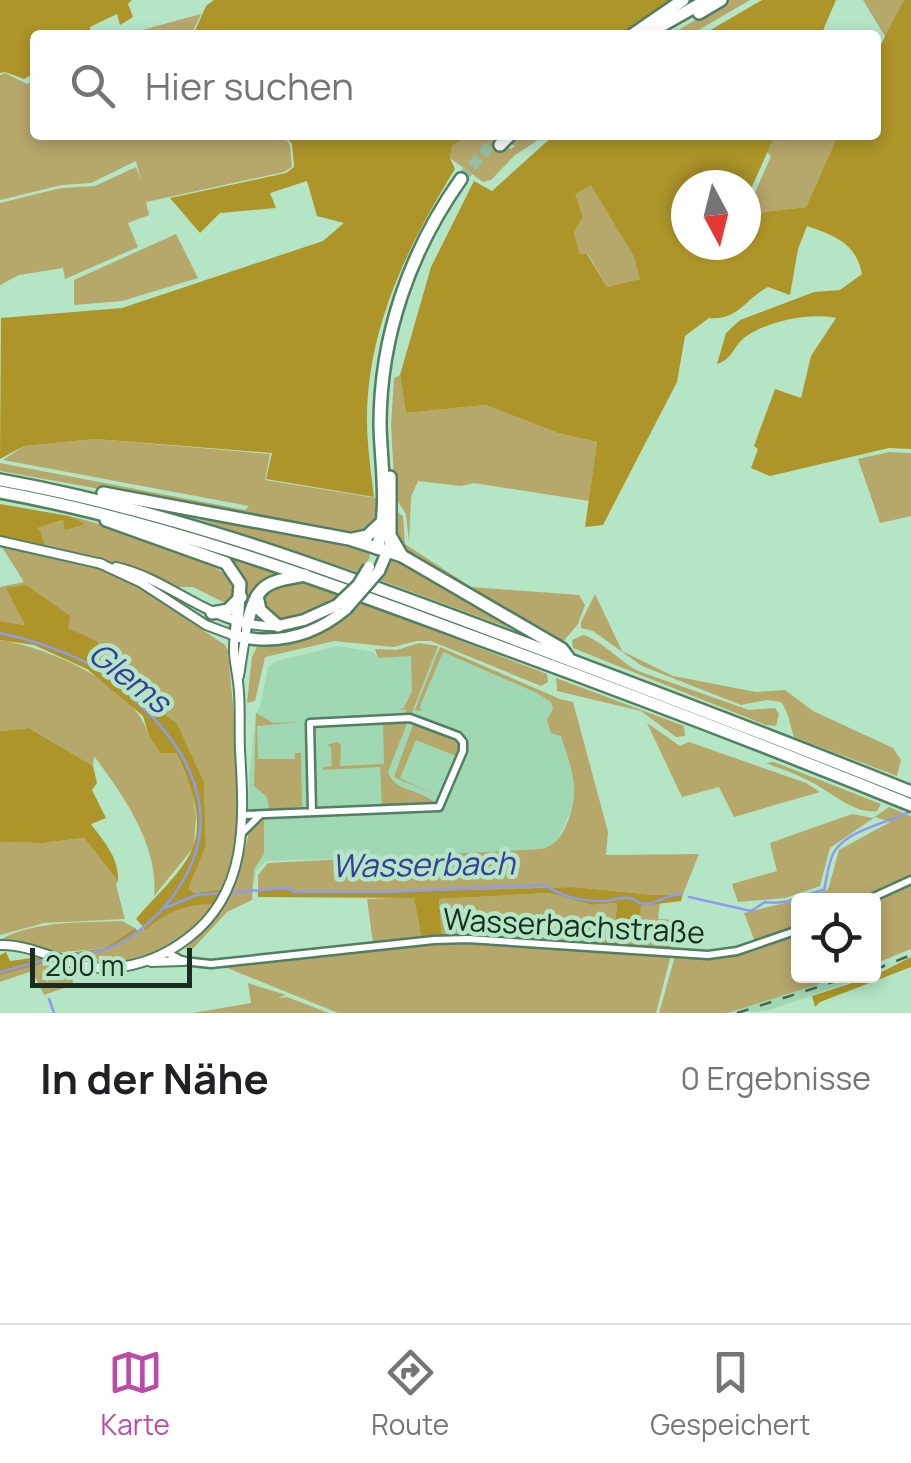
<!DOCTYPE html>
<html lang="de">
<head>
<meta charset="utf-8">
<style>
  :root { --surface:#fff; --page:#f2f2f2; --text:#202124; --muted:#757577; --line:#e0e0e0; --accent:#bb4ba7 }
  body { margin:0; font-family:Manrope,sans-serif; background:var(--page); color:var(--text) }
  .controls { position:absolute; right:30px; bottom:30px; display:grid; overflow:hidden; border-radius:10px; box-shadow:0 5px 15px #0003 }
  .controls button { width:90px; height:90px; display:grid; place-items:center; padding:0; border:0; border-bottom:2px solid var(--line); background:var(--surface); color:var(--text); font:50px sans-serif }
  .compass { position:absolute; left:671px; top:170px; width:90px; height:90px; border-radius:50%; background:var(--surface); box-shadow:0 5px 15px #0003; rotate:173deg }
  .scale { position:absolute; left:30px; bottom:25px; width:162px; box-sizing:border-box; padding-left:10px; border:5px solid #192c20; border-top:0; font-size:28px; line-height:35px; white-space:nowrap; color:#192c20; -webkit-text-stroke:8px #b4e5c4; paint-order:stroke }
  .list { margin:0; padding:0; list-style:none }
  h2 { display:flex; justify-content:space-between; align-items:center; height:130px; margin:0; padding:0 40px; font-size:42px }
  h2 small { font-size:32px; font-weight:400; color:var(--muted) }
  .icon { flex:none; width:55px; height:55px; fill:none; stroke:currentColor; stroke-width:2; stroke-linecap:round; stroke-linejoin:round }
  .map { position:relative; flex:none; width:911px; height:1013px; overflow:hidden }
  .search { position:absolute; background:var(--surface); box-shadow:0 5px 15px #0003; left:30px; right:30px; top:30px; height:110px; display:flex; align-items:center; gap:25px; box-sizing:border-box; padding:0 35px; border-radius:10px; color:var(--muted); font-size:38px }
  .sheet { height:310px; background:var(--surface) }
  nav { display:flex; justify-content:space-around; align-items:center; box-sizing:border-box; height:140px; border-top:2px solid var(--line); background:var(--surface); font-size:28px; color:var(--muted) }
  nav a { display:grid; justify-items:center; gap:5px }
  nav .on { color:var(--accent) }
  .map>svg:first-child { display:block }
  .built { fill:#a1d8b4 }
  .green { fill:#b6a76b }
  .forest { fill:#ae9529; fill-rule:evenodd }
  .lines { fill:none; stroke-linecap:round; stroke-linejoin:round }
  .stream { stroke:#8d9cf1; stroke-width:2.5 }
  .trunk-tunnel { stroke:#95c0a3; stroke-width:11; stroke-dasharray:11 5.5; stroke-linecap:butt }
  .minor-casing { stroke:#517f62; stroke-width:11 }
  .secondary-casing { stroke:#517f62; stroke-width:12 }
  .primary-casing { stroke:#517f62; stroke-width:15 }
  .trunk-casing { stroke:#517f62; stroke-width:16 }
  .motorway-casing { stroke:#517f62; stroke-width:16 }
  .minor { stroke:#fff; stroke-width:6 }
  .secondary { stroke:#fff; stroke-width:8 }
  .primary { stroke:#fff; stroke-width:10 }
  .trunk { stroke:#fff; stroke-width:11 }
  .motorway { stroke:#fff; stroke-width:11 }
  .rail { stroke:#4a6754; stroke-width:2.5; stroke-dasharray:12 12; stroke-linecap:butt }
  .primary-bridge-casing { stroke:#517f62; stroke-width:15; stroke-linecap:butt }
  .primary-bridge { stroke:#fff; stroke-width:10 }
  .labels { text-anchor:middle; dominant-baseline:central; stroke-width:9; stroke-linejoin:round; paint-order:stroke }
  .street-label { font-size:30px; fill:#192c20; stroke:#b4e5c4 }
  .water-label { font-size:32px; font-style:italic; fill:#383c9e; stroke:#b4e5c4 }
</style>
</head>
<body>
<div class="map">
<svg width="911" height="1013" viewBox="0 0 911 1013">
  <rect width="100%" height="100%" fill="#b4e5c4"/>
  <!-- built -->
  <g class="built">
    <polygon points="338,646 374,652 378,658 410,656 437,649 537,693 551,702 577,787 576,801 555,845 543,849 429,855 424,859 404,856 266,861 256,870 254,884 248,847 249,776 256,713 260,708 268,667 276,661"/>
    <polygon points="845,976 867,976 766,1011 727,1013"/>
  </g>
  <!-- green -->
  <g class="green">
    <polygon points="729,0 750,0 690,35 670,35"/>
    <polygon points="863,0 904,0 886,38"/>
    <polygon points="201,14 191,35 124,35"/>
    <polygon points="5,73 27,84 35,80 35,135 283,135 290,145 292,167 284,172 146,202 149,215 128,223 138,247 65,279 63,268 19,275 0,285 0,203 61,188 95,186 136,167 141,181 136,161 91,183 62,185 0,200 0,75"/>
    <polygon points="469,135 492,135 495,143 511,149 515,146 507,142 515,135 546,135 515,155 491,180 483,182 450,158 452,146"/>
    <polygon points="775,135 838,135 806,207 764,212 746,226 746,213 771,156 767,152"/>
    <polygon points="591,184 634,257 641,279 607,287 588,254 580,254 574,232 583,217 574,193"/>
    <polygon points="176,234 198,278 122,301 74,305 74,280"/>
    <polygon points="400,375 406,413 485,405 558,433 597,442 589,501 474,483 461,486 418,481 411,497 409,542 406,514 395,497 391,425 394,378"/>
    <polygon points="95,439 270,454 265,480 376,498 376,522 362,536 0,471 0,463 245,510 249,506 3,460 24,446"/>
    <polygon points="889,452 911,453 911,516 880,523 858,459"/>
    <polygon points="178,512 347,543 368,550 370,557 360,573"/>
    <polygon points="397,512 403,516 405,544 471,587 579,595 585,605 578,624 561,644 407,554 396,537"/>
    <path d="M69 516C99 523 209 555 226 576 234 585 234 595 229 605L193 587H177L130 569 45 548 42 534 36 528 64 520 73 527 83 524Z"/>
    <path d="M2 547 100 568 127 579 225 645 228 651C234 728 250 815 224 889L195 893 187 889 206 846 204 782 177 723 154 707 113 666 25 625 0 621V587L24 582Z"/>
    <polygon points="392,555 528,635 380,580"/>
    <polygon points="227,556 274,572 245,618 243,617 244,586"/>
    <path d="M297 581 340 596C323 609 300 616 278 619L261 607 265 590Z"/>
    <path d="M595 594 622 651 673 676 756 692 785 690 813 711 893 748 901 760 897 776 794 737C790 726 789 712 781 702L767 700 741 705 642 666 593 631 581 628V622Z"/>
    <path d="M362 603 547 674 548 682 541 686 431 641H417L393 647 334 641 265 657 255 701 247 703 252 657 257 647C298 634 329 634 362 603Z"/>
    <path d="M583 635C603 641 619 661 638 671L749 710 775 708 779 714 776 726 766 725 573 648 572 640Z"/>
    <path d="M0 640C50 648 134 684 149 736L176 753 192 789 196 816 194 847 154 896C159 845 123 795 94 756L93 766 29 728 0 731Z"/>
    <polygon points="419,643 438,646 411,715 403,715 407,710 399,709 404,708 412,691 411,656 378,658 375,649 397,650"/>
    <path d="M440 647 560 699 573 702 608 832 606 855 699 854 683 894 654 895 574 887 355 893 258 889V875L268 863 404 856 424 859 428 855 543 849C558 843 562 835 568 821 581 787 571 769 561 736L551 733 547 720 553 709 551 702 537 693 443 652 420 706 421 711 415 710Z"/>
    <polygon points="556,678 684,726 685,736 676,737 641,711 557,691"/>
    <polygon points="256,713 273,723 300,722 257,726 258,759 295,759 295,753 301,753 302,807 269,809 267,797 254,786"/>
    <path d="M408 721 388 772C394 792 421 789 435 803L415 805 414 802 358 808 382 805 380 767 323 770V767L332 766 331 747 327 745 337 742 341 745 340 766 384 764 383 722Z"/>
    <polygon points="414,722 455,738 459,744 456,756 416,740 400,778 436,795 394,777"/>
    <polygon points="647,723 680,746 689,742 806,783 820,792 734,817 719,787 682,797"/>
    <path d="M774 762 881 804 877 811C853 814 832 792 811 782 797 774 781 769 766 763Z"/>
    <path d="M889 807 911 816V875L858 900 798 901V927L755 942 744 913C773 905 800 901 828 890L839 850 890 822 875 817 830 848 820 886 785 898 738 902 732 884 777 871 770 843 852 814 873 818Z"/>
    <path d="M264 819V854L254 869 252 900 227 912 188 954 186 948C228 908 238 882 250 828Z"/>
    <polygon points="84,838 118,881 116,885 125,919 44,923 0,935 0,842 43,843"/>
    <polygon points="911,882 911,949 874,964 874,901"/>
    <polygon points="549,893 591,905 617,903 613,946 442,935 439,899"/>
    <polygon points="414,897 421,936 373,943 367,899"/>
    <polygon points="660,902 658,919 677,920 673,944 667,950 623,946 626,920 641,906"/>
    <path d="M198 903 216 904C183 945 129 972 76 959V955C114 950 129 938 160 917 170 910 186 907 198 903Z"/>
    <path d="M122 921 135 928 105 948 56 953 17 941 0 940C34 920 83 923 122 921Z"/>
    <polygon points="798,932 798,976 845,976 727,1013 659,1013 675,956 737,953"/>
    <polygon points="461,941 671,955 656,1013 338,1013 220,965"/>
    <polygon points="45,962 72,971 73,985 44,995 32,971 0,982 0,975"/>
    <polygon points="248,983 286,995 278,998 287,997 329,1013 193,1013 251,1003"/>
  </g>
  <!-- forest -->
  <g class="forest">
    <polygon points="0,0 132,0 128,4 133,17 120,25 117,14 90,27 90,35 35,35 35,73 24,79 5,72 0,73"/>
    <polygon points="214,0 678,0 623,35 193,35 206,6"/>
    <polygon points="762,0 836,0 821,35 702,35"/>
    <path d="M904 0H911V449L889 448 770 476 751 468 758 449 754 446 775 389 801 398 811 356 836 318C810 312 766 321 744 338 733 347 733 359 717 364L726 333 740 320 814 292 840 290 862 274C856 243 835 236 807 226L798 249 790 295 768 287C745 299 738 321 709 318L685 336 677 382 603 525 585 527 597 442 558 433 485 405 406 413 400 375 431 267 474 181 492 191 554 135H775L746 200V185H686V245H746V226L764 212 806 207 838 135H876V54ZM591 185 634 257 640 279 607 287 587 254H580L574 232 583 217 575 194Z"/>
    <path d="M284 135H469L452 146 450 158 455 169C408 245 367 328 367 420 367 445 371 472 374 497L266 479 272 453 95 439 24 446 0 459 1 318 122 308 323 241 344 223 317 216 307 181 270 193 276 208 220 213 200 233 170 198 286 173 294 167 292 144Z"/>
    <polygon points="0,504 69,516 85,524 65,530 63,520 37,528 42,534 45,548 0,541"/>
    <path d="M26 585 70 616 68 628 98 642 94 657 113 666 154 707 177 723 204 782 206 846 188 889 195 893 224 889 216 904C189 903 166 911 146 930L136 919C153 898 179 876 191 852 206 821 190 781 176 753H161L149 736 143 716 87 669 34 645 0 640V621L25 625 6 588Z"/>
    <path d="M29 728 93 766 97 783 92 790 106 818 91 824C104 842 119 857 118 881L84 838 43 843 0 842V731Z"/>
    <polygon points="574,887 654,895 683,894 681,901 641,906 639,921 626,920 623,946 613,946 617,903 591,905 549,893 439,899 442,935 421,936 414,898 258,897 258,889 355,893"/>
    <polygon points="135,928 139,933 105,951 70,956 0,975 0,955 6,952 10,961 105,948"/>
    <polygon points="911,957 911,967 820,1002 815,1007 812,996 874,976"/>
  </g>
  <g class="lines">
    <!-- stream -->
    <g class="stream">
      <path d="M0 633C29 639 61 650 87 663 105 673 121 688 136 701 190 750 224 815 181 884 166 910 136 938 107 949 93 953 76 954 61 956"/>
      <path d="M689 897 751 911 765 902C787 906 803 894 824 890 827 878 828 863 834 852 848 829 889 823 911 811"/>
      <path d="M165 908 196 895 290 888 294 892H386L546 885C559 897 587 902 606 901 613 900 622 897 629 898 638 900 635 903 644 904 657 905 664 894 681 895"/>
      <polyline points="0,972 48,959"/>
      <polyline points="49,999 54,1013"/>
    </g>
    <!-- trunk-tunnel -->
    <polyline class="trunk-tunnel" points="461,179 495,139"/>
    <defs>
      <g id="minor">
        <polyline points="242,815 439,807 463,751 463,742 458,736 410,718 310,723 312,812"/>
        <polyline points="242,833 260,815"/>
        <polyline points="865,901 911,880"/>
        <polyline points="166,952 183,961 211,964 434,940 468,939 708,955 737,951 798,930"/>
      </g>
      <g id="secondary">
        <polyline points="0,541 102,564"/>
        <path d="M116 567C176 581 213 629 278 626"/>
        <polyline points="239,676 247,625"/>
        <path d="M0 945C38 944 71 971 111 968 139 966 165 956 188 938 249 892 244 819 240 750 239 728 241 704 238 682 236 666 232 653 235 636L206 625 140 582 99 563"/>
        <polyline points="151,962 183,961"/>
      </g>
      <g id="primary">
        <polyline points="379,571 387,552"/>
        <path d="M237 623 235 636C276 645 314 636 346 609"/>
        <polyline points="278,626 304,620 337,605"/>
      </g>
      <g id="trunk">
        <polyline points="699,13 721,0"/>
        <polyline points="632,35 683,0"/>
        <polyline points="645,35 707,0"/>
        <polyline points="500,145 510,135"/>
        <polyline points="390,543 390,477"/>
        <path d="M377 548C389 508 381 466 380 425 380 336 410 251 461 179"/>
      </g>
      <g id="motorway">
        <path d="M0 480C178 512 345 575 514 639 647 689 779 739 911 792"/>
        <path d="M0 492C163 522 316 578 471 636 619 690 766 746 911 805"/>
        <polyline points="103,493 349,539 402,556 562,649 568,657"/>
        <polyline points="106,520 226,563 240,584 237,623"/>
        <polyline points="391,537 402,556"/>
        <polyline points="353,539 367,536 382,522"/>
        <polyline points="257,596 260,610 278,626"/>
        <polyline points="212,613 228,610 241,597"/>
        <path d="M247 625C257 583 266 582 305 575"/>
      </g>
    </defs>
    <!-- minor casing -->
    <use href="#minor" class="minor-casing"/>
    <!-- secondary casing -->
    <use href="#secondary" class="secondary-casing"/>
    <!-- primary casing -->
    <use href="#primary" class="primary-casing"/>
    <!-- trunk casing -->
    <use href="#trunk" class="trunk-casing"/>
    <!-- motorway casing -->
    <use href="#motorway" class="motorway-casing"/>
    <!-- minor -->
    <use href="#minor" class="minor"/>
    <!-- secondary -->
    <use href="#secondary" class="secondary"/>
    <!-- primary -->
    <use href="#primary" class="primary"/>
    <!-- trunk -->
    <use href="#trunk" class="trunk"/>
    <!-- motorway -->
    <use href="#motorway" class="motorway"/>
    <!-- rail -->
    <g class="rail">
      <polyline points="874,970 911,955"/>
      <polyline points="737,1013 852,976"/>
    </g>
    <defs>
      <g id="primary-bridge">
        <polyline points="337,605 358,585 369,567"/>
        <polyline points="346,609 379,571"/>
      </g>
    </defs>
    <!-- primary-bridge casing -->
    <use href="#primary-bridge" class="primary-bridge-casing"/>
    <!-- primary-bridge -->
    <use href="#primary-bridge" class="primary-bridge"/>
  </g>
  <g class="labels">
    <!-- street labels -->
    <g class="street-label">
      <text transform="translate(574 925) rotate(3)">Wasserbachstraße</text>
    </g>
    <!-- water labels -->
    <g class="water-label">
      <text transform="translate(130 677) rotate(38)">Glems</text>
      <text transform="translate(423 864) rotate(-1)">Wasserbach</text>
    </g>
  </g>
</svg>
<div class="controls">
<button><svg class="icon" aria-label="locate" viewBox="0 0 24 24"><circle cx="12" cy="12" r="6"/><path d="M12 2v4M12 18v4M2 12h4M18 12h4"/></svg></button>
</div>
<svg class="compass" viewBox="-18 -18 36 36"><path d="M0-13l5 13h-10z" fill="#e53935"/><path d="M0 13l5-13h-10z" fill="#757577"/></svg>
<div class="scale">200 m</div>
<div class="search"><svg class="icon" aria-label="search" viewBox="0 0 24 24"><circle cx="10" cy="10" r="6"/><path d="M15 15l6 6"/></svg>Hier suchen</div>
</div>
<section class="sheet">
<h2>In der Nähe<small>0 Ergebnisse</small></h2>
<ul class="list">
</ul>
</section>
<nav>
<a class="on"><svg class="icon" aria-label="map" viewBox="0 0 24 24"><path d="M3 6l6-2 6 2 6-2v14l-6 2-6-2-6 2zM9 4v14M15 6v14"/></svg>Karte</a>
<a><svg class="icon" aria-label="directions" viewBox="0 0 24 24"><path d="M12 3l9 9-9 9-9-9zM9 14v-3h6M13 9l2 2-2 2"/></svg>Route</a>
<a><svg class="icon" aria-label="saved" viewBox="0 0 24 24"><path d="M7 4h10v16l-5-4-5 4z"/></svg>Gespeichert</a>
</nav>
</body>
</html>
